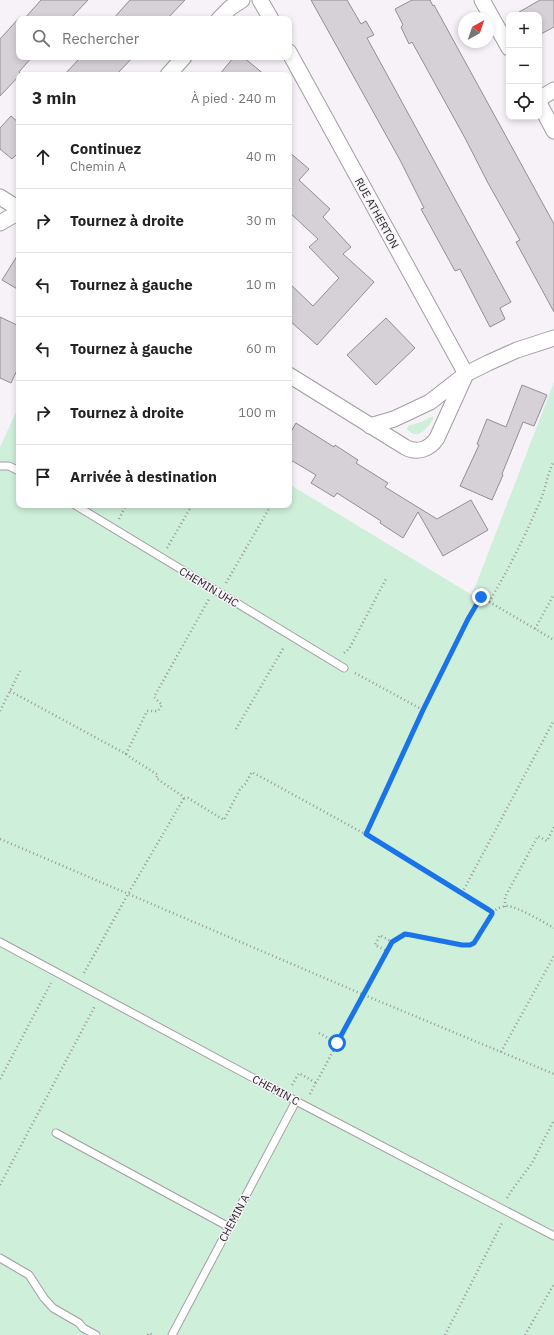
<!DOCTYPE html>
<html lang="fr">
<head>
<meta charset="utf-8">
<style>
  :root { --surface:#fff; --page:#f2f2f2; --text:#222; --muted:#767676; --line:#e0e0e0 }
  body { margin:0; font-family:"IBM Plex Sans",sans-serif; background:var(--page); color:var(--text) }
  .controls { position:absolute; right:12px; top:12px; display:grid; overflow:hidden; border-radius:8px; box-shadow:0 2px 6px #0003 }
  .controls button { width:36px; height:36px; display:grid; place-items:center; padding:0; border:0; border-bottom:1px solid var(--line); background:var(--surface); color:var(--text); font:20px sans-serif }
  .compass { position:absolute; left:458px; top:12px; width:36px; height:36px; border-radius:50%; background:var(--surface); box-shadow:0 2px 6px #0003; rotate:40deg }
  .stop { position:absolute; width:12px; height:12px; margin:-9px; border:3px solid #1a73e8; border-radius:50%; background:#fff }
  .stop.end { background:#1a73e8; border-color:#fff; box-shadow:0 1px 4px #0008 }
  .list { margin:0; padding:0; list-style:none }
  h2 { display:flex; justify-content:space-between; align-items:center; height:52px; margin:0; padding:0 16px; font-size:17px }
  h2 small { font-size:13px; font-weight:400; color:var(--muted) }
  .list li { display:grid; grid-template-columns:26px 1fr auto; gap:12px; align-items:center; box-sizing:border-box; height:64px; padding:0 16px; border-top:1px solid var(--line) }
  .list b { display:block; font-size:15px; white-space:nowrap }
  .list p { margin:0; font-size:13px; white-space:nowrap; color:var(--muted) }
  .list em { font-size:13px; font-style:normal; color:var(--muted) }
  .icon { flex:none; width:22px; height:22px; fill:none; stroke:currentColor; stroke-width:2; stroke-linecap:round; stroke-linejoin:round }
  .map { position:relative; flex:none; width:554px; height:1335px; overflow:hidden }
  .search { position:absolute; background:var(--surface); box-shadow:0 2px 6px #0003; left:16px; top:16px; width:276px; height:44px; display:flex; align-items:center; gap:10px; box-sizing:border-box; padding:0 14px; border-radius:8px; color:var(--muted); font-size:15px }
  .panel { position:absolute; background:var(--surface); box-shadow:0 2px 6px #0003; left:16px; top:72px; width:276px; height:436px; border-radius:8px }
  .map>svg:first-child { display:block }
  .green { fill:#ceefda }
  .building { fill:#d6d1d7; stroke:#928e94 }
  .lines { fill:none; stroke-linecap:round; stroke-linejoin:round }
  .lane-casing { stroke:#a29da3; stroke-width:9 }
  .street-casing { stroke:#a29da3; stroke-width:17 }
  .path { stroke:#9a979b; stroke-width:2.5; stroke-dasharray:1 3; stroke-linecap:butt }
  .lane { stroke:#fff; stroke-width:7 }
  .street { stroke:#fff; stroke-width:15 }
  .route { stroke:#1a73e8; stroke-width:5 }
  .labels { text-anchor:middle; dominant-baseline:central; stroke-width:3; stroke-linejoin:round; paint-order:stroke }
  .street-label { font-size:11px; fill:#282628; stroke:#f7f2f8 }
</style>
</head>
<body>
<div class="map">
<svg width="554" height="1335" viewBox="0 0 554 1335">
  <rect width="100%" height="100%" fill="#f7f2f8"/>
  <!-- green -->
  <g class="green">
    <polygon points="554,382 554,1335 0,1335 0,447 19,406 19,505 289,505 289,484 472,595"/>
    <path d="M430 417H433V419C428 428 417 442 407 429L408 426 424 421Z"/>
  </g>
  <!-- building -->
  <g class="building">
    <polygon points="41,0 88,0 70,19 24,19"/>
    <polygon points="130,0 185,0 167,19 113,19"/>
    <polygon points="311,0 347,0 361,24 366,21 374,35 367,38 511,302 500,308 505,319 490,327 460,269 455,271 421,209 424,208 400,160"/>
    <polygon points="412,0 430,0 433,6 434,5 554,224 554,312 516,242 520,240 488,183 465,138 412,42 409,44 401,27 403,25 395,9"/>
    <polygon points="540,0 554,0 554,27 539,35 539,15 514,15"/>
    <polygon points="19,18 19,57 32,57 19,72 21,74 0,96 0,39"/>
    <polygon points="81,57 133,57 116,75 64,75"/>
    <polygon points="234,57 243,57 265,75 219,75"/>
    <polygon points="11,116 19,123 19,152 12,159 0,149 0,128"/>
    <polygon points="289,152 309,169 299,180 330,209 323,217 351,247 343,254 374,282 317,345 289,320 289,283 313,306 339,278 309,247 318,239 289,212"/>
    <polygon points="19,253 19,290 2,280"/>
    <polygon points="0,317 19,326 19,366 11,383 0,378"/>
    <polygon points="386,318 415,348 376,385 347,355"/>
    <polygon points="522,385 547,395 534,426 523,422 502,474 503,475 492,500 460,486 479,445 477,444 487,419 506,427"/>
    <polygon points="296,423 334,447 335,445 358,460 356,463 388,483 385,487 437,519 471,500 488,530 443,556 418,512 403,538 380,523 381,521 337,493 334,497 311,483 316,475 289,459 289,435"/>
  </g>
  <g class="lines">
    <defs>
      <g id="lane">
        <polyline points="0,466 9,466 19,471"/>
        <polyline points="75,505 344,668"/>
        <polyline points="0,942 296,1101 554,1236"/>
        <polyline points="56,1133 229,1227"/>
        <polyline points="0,1258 29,1275 44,1298 53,1308 79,1323 83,1328 96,1335"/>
        <polyline points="172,1335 296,1101"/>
      </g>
      <g id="street">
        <polyline points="260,0 271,19"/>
        <polyline points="482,0 509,48"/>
        <polyline points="219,19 230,8 242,0"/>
        <polyline points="289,52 466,374"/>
        <polyline points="168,75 184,57"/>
        <polyline points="539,99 554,90"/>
        <polyline points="539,103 554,131"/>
        <polyline points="0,197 19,209"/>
        <polyline points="0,223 12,216 19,213"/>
        <path d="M289 375 405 447C417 454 430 449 437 438L466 374"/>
        <polyline points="370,426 394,419 430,402 466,374 488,363 517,350 554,338"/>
      </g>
    </defs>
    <!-- lane casing -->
    <use href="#lane" class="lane-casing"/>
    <!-- street casing -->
    <use href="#street" class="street-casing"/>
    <!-- path -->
    <g class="path">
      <polyline points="119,519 126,505"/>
      <polyline points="167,548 192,505"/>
      <polyline points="226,583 271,505"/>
      <path d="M489 602C509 569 526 534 541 499 546 487 547 474 554 461"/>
      <polyline points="535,629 554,594"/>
      <polyline points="344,653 349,649 387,577"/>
      <polyline points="355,673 423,710"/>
      <polyline points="10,691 126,754 147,711 158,711 162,705 154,697 209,599"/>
      <polyline points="0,711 20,671"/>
      <polyline points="236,729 284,647"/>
      <polyline points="126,754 131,758 158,775 156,778 181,795 184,798 188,798 224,820 240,789 245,784 252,772 365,834"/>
      <polyline points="0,839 369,997 554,1074"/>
      <polyline points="462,893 554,720"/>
      <polyline points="505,907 505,897 538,836 547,841 554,827"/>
      <path d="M492 912C497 909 502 906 507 906 519 907 543 922 554 928"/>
      <polyline points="392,942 405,935 411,935 463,945 471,945 474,943 492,914 492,912 489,910 365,834 423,710 468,619 481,597 554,640"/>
      <polyline points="84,973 128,894 184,798"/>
      <polyline points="319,1033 337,1043"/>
      <polyline points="501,1052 554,956"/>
      <polyline points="0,1079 51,983"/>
      <polyline points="292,1085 299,1073 316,1083"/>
      <polyline points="310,1094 392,942 380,935 375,945 387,951"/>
      <polyline points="0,1185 95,1006"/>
      <polyline points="507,1198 512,1190 532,1163 554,1120"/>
      <polyline points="148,1335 149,1333 153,1335"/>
      <polyline points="445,1335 502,1223"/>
      <polyline points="525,1335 554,1284"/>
    </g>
    <!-- lane -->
    <use href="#lane" class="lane"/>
    <!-- street -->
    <use href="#street" class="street"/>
  </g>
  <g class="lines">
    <!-- route -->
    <polyline class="route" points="337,1043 392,942 405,934 411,935 462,945 470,945 474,943 492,914 492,912 489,910 366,834 423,710 468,619 481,597"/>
  </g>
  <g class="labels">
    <!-- street labels -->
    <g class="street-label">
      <text transform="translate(377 213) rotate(61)">RUE ATHERTON</text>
      <text transform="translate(209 587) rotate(31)">CHEMIN UHC</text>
      <text transform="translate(276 1090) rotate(28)">CHEMIN C</text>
      <text transform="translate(234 1218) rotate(-62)">CHEMIN A</text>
    </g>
  </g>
</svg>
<div class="controls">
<button>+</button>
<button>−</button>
<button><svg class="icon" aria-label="locate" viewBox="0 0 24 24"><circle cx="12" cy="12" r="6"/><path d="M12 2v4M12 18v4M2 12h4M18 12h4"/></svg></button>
</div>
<svg class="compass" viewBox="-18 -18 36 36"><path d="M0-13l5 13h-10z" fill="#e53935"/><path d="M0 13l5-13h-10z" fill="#767676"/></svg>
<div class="stop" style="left:337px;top:1043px"></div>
<div class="stop end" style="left:481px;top:597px"></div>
<div class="search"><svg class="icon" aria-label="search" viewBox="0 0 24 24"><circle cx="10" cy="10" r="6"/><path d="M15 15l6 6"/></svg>Rechercher</div>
<section class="panel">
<h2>3 min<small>À pied · 240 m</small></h2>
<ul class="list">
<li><svg class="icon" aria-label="ahead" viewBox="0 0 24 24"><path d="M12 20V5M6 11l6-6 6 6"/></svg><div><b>Continuez</b><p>Chemin A</p></div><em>40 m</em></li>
<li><svg class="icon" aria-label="right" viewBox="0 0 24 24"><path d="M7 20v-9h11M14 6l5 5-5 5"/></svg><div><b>Tournez à droite</b></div><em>30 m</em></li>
<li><svg class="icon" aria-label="left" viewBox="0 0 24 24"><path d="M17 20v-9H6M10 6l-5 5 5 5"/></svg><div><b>Tournez à gauche</b></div><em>10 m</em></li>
<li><svg class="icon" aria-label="left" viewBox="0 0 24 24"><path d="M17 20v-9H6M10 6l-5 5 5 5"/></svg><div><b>Tournez à gauche</b></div><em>60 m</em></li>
<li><svg class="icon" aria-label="right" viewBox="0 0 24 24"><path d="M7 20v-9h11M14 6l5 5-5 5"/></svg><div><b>Tournez à droite</b></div><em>100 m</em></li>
<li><svg class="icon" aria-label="arrive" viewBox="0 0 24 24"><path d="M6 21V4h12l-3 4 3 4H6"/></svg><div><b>Arrivée à destination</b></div></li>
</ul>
</section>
</div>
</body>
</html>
